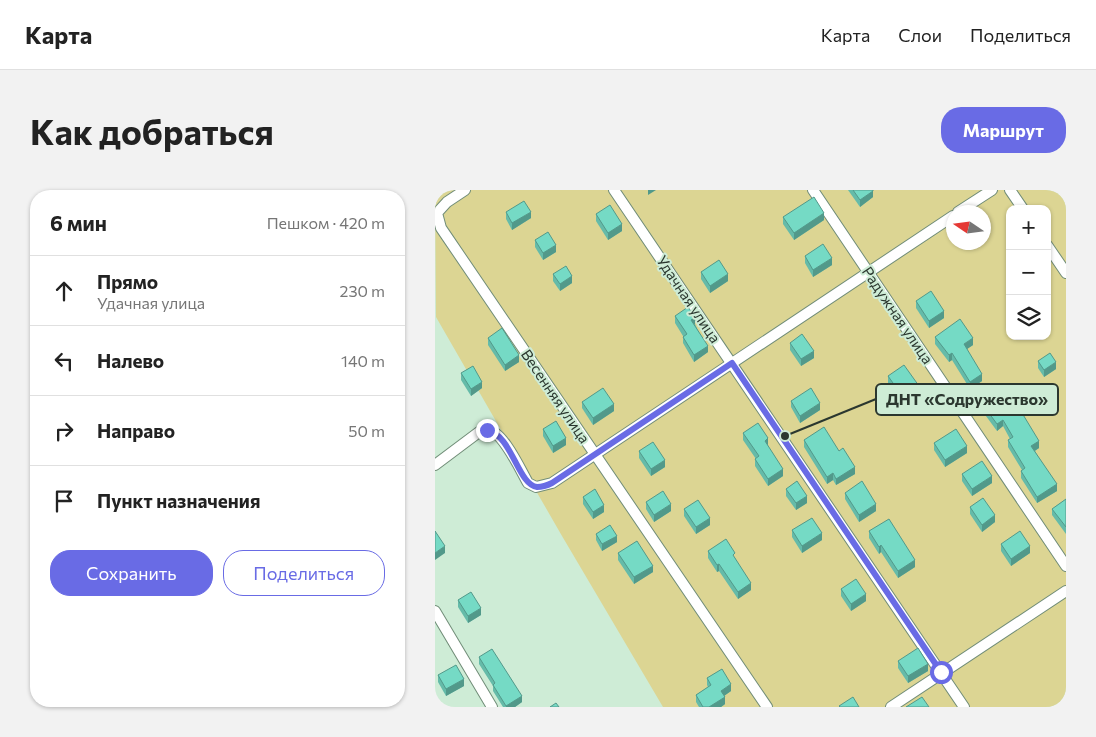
<!DOCTYPE html>
<html lang="ru">
<head>
<meta charset="utf-8">
<style>
  :root { --surface:#fff; --page:#f2f2f2; --text:#222; --muted:#767676; --line:#e0e0e0; --accent:#696be5 }
  body { margin:0; font-family:Commissioner,sans-serif; background:var(--page); color:var(--text) }
  .controls { position:absolute; right:15px; top:15px; display:grid; overflow:hidden; border-radius:10px; box-shadow:0 1px 4px #0004 }
  .controls button { width:45px; height:45px; display:grid; place-items:center; padding:0; border:0; border-bottom:1px solid var(--line); background:var(--surface); color:var(--text); font:25px sans-serif }
  .compass { position:absolute; left:511px; top:15px; width:45px; height:45px; border-radius:50%; background:var(--surface); box-shadow:0 1px 4px #0004; rotate:283deg }
  .stop { position:absolute; width:15px; height:15px; margin:-11px; border:4px solid #696be5; border-radius:50%; background:#fff }
  .stop.end { background:#696be5; border-color:#fff; box-shadow:0 1px 5px #0008 }
  .list { margin:0; padding:0; list-style:none }
  h2 { display:flex; justify-content:space-between; align-items:center; height:65px; margin:0; padding:0 20px; font-size:21px }
  h2 small { font-size:16px; font-weight:400; color:var(--muted) }
  .list li { display:grid; grid-template-columns:32px 1fr auto; gap:15px; align-items:center; box-sizing:border-box; height:70px; padding:0 20px; border-top:1px solid var(--line) }
  .list b { display:block; font-size:19px; white-space:nowrap }
  .list p { margin:0; font-size:16px; white-space:nowrap; color:var(--muted) }
  .list em { font-size:16px; font-style:normal; color:var(--muted) }
  .actions { display:flex; gap:10px; padding:15px 20px }
  .actions a { flex:1; padding:11px 0; border:1px solid var(--accent); border-radius:20px; text-align:center; font-size:18px; color:var(--accent) }
  .actions .main { background:var(--accent); color:#fff }
  .icon { flex:none; width:28px; height:28px; fill:none; stroke:currentColor; stroke-width:2; stroke-linecap:round; stroke-linejoin:round }
  .map { position:relative; flex:none; width:631px; height:517px; overflow:hidden; border-radius:20px }
  header { display:flex; align-items:center; gap:30px; box-sizing:border-box; height:70px; padding:0 25px; background:var(--surface); border-bottom:1px solid var(--line) }
  header strong { font-size:24px }
  nav { display:flex; gap:28px; margin-inline-start:auto; font-size:18px }
  .intro { display:flex; align-items:center; justify-content:space-between; box-sizing:border-box; height:120px; padding:0 30px }
  h1 { margin:0; font-size:35px }
  .button { padding:12px 22px; border-radius:20px; background:var(--accent); color:#fff; font-size:18px; font-weight:700 }
  main { display:flex; gap:30px; padding:0 30px }
  aside { flex:1; background:var(--surface); border-radius:20px; box-shadow:0 1px 4px #0004 }
  .map>svg:first-child { display:block }
  .green { fill:#dcd593; fill-rule:evenodd }
  .lines { fill:none; stroke-linecap:round; stroke-linejoin:round }
  .street-casing { stroke:#718d78; stroke-width:12 }
  .street { stroke:#fff; stroke-width:10 }
  .wall { fill:#65bba9 }
  .shaded-wall { fill:#52998a }
  .building { fill:#75dac5; stroke:#52998a }
  .route { stroke:#696be5; stroke-width:6 }
  .labels { text-anchor:middle; dominant-baseline:central; stroke-width:4; stroke-linejoin:round; paint-order:stroke }
  .street-label { font-size:15px; fill:#2b372f; stroke:#ceecd6 }
  .leader { fill:none; stroke:#2b372f; stroke-width:2 }
  .callout-dot { fill:#2b372f; stroke:#ceecd6; stroke-width:2 }
  .callout { fill:#ceecd6; stroke:#2b372f; stroke-width:2 }
  .callout-label { font-size:16px; text-anchor:middle; font-weight:bold; fill:#2b372f }
</style>
</head>
<body>
<header>
<strong>Карта</strong>
<nav><a>Карта</a><a>Слои</a><a>Поделиться</a></nav>
</header>
<div class="intro"><h1>Как добраться</h1><a class="button">Маршрут</a></div>
<main>
<aside>
<h2>6 мин<small>Пешком · 420 m</small></h2>
<ul class="list">
<li><svg class="icon" aria-label="ahead" viewBox="0 0 24 24"><path d="M12 20V5M6 11l6-6 6 6"/></svg><div><b>Прямо</b><p>Удачная улица</p></div><em>230 m</em></li>
<li><svg class="icon" aria-label="left" viewBox="0 0 24 24"><path d="M17 20v-9H6M10 6l-5 5 5 5"/></svg><div><b>Налево</b></div><em>140 m</em></li>
<li><svg class="icon" aria-label="right" viewBox="0 0 24 24"><path d="M7 20v-9h11M14 6l5 5-5 5"/></svg><div><b>Направо</b></div><em>50 m</em></li>
<li><svg class="icon" aria-label="arrive" viewBox="0 0 24 24"><path d="M6 21V4h12l-3 4 3 4H6"/></svg><div><b>Пункт назначения</b></div></li>
</ul>
<div class="actions"><a class="main">Сохранить</a><a>Поделиться</a></div>
</aside>
<div class="map">
<svg width="631" height="517" viewBox="0 0 631 517">
  <rect width="100%" height="100%" fill="#ceecd6"/>
  <!-- green -->
  <path class="green" d="M0 0H631V517H228L127 346 1 127ZM575 19H612V146H575ZM518 22H548V52H518Z"/>
  <g class="lines">
    <defs>
      <g id="street">
        <polyline points="30,0 12,12 2,23 6,38 332,517"/>
        <polyline points="179,0 529,517"/>
        <polyline points="378,0 631,376"/>
        <polyline points="575,0 588,19"/>
        <polyline points="523,22 557,0"/>
        <polyline points="612,55 631,83"/>
        <path d="M0 275 44 242C45 242 51 240 52 240 67 239 86 281 93 293L101 297 117 293 518 26"/>
        <polyline points="0,421 57,517"/>
        <polyline points="456,517 631,401"/>
      </g>
    </defs>
    <!-- street casing -->
    <use href="#street" class="street-casing"/>
    <!-- street -->
    <use href="#street" class="street"/>
  </g>
  <!-- wall -->
  <g class="wall">
    <polygon points="413,0 438,0 438,7 425,17"/>
    <polygon points="71,22 96,28 77,40 71,29"/>
    <polygon points="161,24 187,41 173,50 161,31"/>
    <polygon points="348,27 389,30 359,50 348,34"/>
    <polygon points="100,50 121,62 108,70 100,57"/>
    <polygon points="370,66 397,75 378,87 370,73"/>
    <polygon points="266,82 293,91 275,103 266,89"/>
    <polygon points="118,84 137,93 125,101 118,91"/>
    <polygon points="481,111 509,128 494,138 481,118"/>
    <polygon points="240,126 260,134 273,162 259,172 248,153 248,146 240,133"/>
    <polygon points="500,147 538,155 532,159 547,191 535,199 517,170 514,172 500,154"/>
    <polygon points="53,148 84,172 70,181 53,155"/>
    <polygon points="355,153 379,168 366,176 355,160"/>
    <polygon points="603,171 621,179 609,187 603,178"/>
    <polygon points="26,183 47,198 36,206 26,190"/>
    <polygon points="453,186 484,203 468,214 453,193"/>
    <polygon points="356,211 385,220 365,233 356,217"/>
    <polygon points="147,212 179,221 158,235 147,218"/>
    <polygon points="548,215 586,221 604,258 600,261 622,301 602,313 586,288 586,281 587,280 573,257 573,250 575,249 568,236 562,241 548,222"/>
    <polygon points="108,239 131,255 118,263 108,246"/>
    <polygon points="308,243 333,255 333,256 348,286 333,296 320,276 320,269 321,269 308,250"/>
    <polygon points="369,250 404,261 420,284 401,295 398,290 392,294 369,257"/>
    <polygon points="499,253 532,263 510,277 499,260"/>
    <polygon points="204,261 230,277 216,286 204,268"/>
    <polygon points="527,284 557,293 537,306 527,291"/>
    <polygon points="351,299 372,313 361,320 351,306"/>
    <polygon points="410,303 441,321 424,332 410,309"/>
    <polygon points="148,307 169,322 158,329 148,314"/>
    <polygon points="631,309 631,344 617,325 617,319"/>
    <polygon points="211,312 236,321 219,332 211,319"/>
    <polygon points="535,317 560,332 547,342 535,324"/>
    <polygon points="249,319 275,335 261,344 249,326"/>
    <polygon points="357,340 387,350 367,363 357,347"/>
    <polygon points="434,341 480,377 463,388 446,362 444,364 434,348"/>
    <polygon points="161,344 182,352 167,361 161,350"/>
    <polygon points="566,354 595,363 576,376 566,361"/>
    <polygon points="273,361 300,368 316,400 303,409 284,381 282,382 273,368"/>
    <polygon points="183,363 218,382 199,394 183,370"/>
    <polygon points="406,399 431,411 416,421 406,406"/>
    <polygon points="23,410 46,425 33,433 23,417"/>
    <polygon points="44,467 87,512 80,517 68,517 58,501 58,496 44,474"/>
    <polygon points="463,471 493,481 473,493 463,478"/>
    <polygon points="3,485 29,496 11,506 3,492"/>
    <polygon points="272,488 296,501 289,506 290,514 286,517 264,517 261,512 261,505 273,497 272,495"/>
  </g>
  <!-- shaded-wall -->
  <g class="shaded-wall">
    <polygon points="213,0 221,0 213,5"/>
    <polygon points="438,1 438,7 425,17 425,10"/>
    <polygon points="96,22 96,28 77,40 77,33"/>
    <polygon points="389,23 389,30 359,50 359,43"/>
    <polygon points="187,34 187,41 173,50 173,43"/>
    <polygon points="121,55 121,62 108,70 108,63"/>
    <polygon points="397,68 397,75 378,87 378,80"/>
    <polygon points="293,84 293,91 275,103 275,96"/>
    <polygon points="137,86 137,93 125,101 125,94"/>
    <polygon points="509,121 509,128 494,138 494,131"/>
    <polygon points="260,127 260,134 256,136 256,130"/>
    <polygon points="538,148 538,155 529,161 529,154"/>
    <polygon points="273,156 273,162 259,172 259,165"/>
    <polygon points="379,161 379,168 366,176 366,169"/>
    <polygon points="517,163 517,170 514,172 514,165"/>
    <polygon points="84,165 84,172 70,181 70,175"/>
    <polygon points="621,172 621,179 609,187 609,180"/>
    <polygon points="547,184 547,191 535,199 535,192"/>
    <polygon points="47,192 47,198 36,206 36,199"/>
    <polygon points="484,196 484,203 468,214 468,207"/>
    <polygon points="385,213 385,220 365,233 365,226"/>
    <polygon points="179,214 179,221 158,235 158,228"/>
    <polygon points="568,230 568,236 562,241 562,234"/>
    <polygon points="131,248 131,255 118,263 118,256"/>
    <polygon points="333,248 333,255 330,258 330,251"/>
    <polygon points="604,251 604,258 596,263 596,256"/>
    <polygon points="532,256 532,263 510,277 510,270"/>
    <polygon points="230,270 230,277 216,286 216,279"/>
    <polygon points="420,277 420,284 401,295 401,289"/>
    <polygon points="348,279 348,286 333,296 333,289"/>
    <polygon points="398,283 398,290 392,294 392,287"/>
    <polygon points="557,286 557,293 537,306 537,299"/>
    <polygon points="622,294 622,301 602,313 602,307"/>
    <polygon points="372,306 372,313 361,320 361,313"/>
    <polygon points="236,314 236,321 219,332 219,325"/>
    <polygon points="441,314 441,321 424,332 424,325"/>
    <polygon points="169,315 169,322 158,329 158,322"/>
    <polygon points="560,325 560,332 547,342 547,335"/>
    <polygon points="275,328 275,335 261,344 261,337"/>
    <polygon points="387,343 387,350 367,363 367,356"/>
    <polygon points="182,346 182,352 167,361 167,354"/>
    <polygon points="446,355 446,362 444,364 444,357"/>
    <polygon points="10,356 10,363 0,370 0,363"/>
    <polygon points="595,356 595,363 576,376 576,369"/>
    <polygon points="480,370 480,377 463,388 463,381"/>
    <polygon points="284,374 284,381 282,382 282,375"/>
    <polygon points="218,376 218,382 199,394 199,387"/>
    <polygon points="316,393 316,400 303,409 303,402"/>
    <polygon points="431,404 431,411 416,421 416,414"/>
    <polygon points="46,418 46,425 33,433 33,426"/>
    <polygon points="493,474 493,481 473,493 473,486"/>
    <polygon points="29,489 29,496 11,506 11,499"/>
    <polygon points="296,494 296,501 286,508 286,501"/>
    <polygon points="87,506 87,512 80,517 71,517 71,516"/>
    <polygon points="290,507 290,514 286,517 274,517"/>
  </g>
  <!-- building -->
  <g class="building">
    <polygon points="418,0 438,0 438,1 425,10"/>
    <polygon points="379,7 389,23 359,43 348,27"/>
    <polygon points="89,11 96,22 77,33 71,22"/>
    <polygon points="175,15 187,34 173,43 161,24"/>
    <polygon points="113,42 121,55 108,63 100,50"/>
    <polygon points="388,54 397,68 378,80 370,66"/>
    <polygon points="284,70 293,84 275,96 266,82"/>
    <polygon points="131,76 137,86 125,94 118,84"/>
    <polygon points="496,101 509,121 494,131 481,111"/>
    <polygon points="253,117 260,127 256,130 273,156 259,165 248,147 252,144 240,126"/>
    <polygon points="525,129 538,148 529,154 547,184 535,192 517,163 514,165 500,147"/>
    <polygon points="67,138 84,165 70,175 53,148"/>
    <polygon points="367,144 379,161 366,169 355,153"/>
    <polygon points="615,163 621,172 609,180 603,171"/>
    <polygon points="469,175 484,196 468,207 453,186"/>
    <polygon points="38,176 47,192 36,199 26,183"/>
    <polygon points="573,197 586,216 584,218 604,251 596,256 622,294 602,307 586,281 590,278 573,250 578,247 568,230 562,234 548,215"/>
    <polygon points="168,198 179,214 158,228 147,212"/>
    <polygon points="376,198 385,213 365,226 356,211"/>
    <polygon points="121,231 131,248 118,256 108,239"/>
    <polygon points="323,233 333,248 330,251 348,279 333,289 320,269 324,266 308,243"/>
    <polygon points="389,237 404,261 408,258 420,277 401,289 398,283 392,287 369,250"/>
    <polygon points="521,239 532,256 510,270 499,253"/>
    <polygon points="218,252 230,270 216,279 204,261"/>
    <polygon points="547,271 557,286 537,299 527,284"/>
    <polygon points="362,291 372,306 361,313 351,299"/>
    <polygon points="427,291 441,314 424,325 410,303"/>
    <polygon points="160,299 169,315 158,322 148,307"/>
    <polygon points="228,301 236,314 219,325 211,312"/>
    <polygon points="548,308 560,325 547,335 535,317"/>
    <polygon points="631,309 631,337 617,319"/>
    <polygon points="263,310 275,328 261,337 249,319"/>
    <polygon points="377,328 387,343 367,356 357,340"/>
    <polygon points="454,329 480,370 463,381 446,355 444,357 434,341"/>
    <polygon points="175,335 182,346 167,354 161,344"/>
    <polygon points="0,341 10,356 0,363"/>
    <polygon points="585,341 595,356 576,369 566,354"/>
    <polygon points="291,349 300,363 298,365 316,393 303,402 284,374 282,375 273,361"/>
    <polygon points="202,351 218,376 199,387 183,363"/>
    <polygon points="421,389 431,404 416,414 406,399"/>
    <polygon points="36,402 46,418 33,426 23,410"/>
    <polygon points="483,458 493,474 473,486 463,471"/>
    <polygon points="57,459 87,506 71,516 58,495 60,493 44,467"/>
    <polygon points="21,475 29,489 11,499 3,485"/>
    <polygon points="287,479 296,494 286,501 290,507 274,517 268,517 261,505 276,495 272,488"/>
    <polygon points="418,507 424,517 405,517 404,516"/>
    <polygon points="487,507 494,517 471,517"/>
    <polygon points="121,513 124,517 115,517"/>
  </g>
  <g class="lines">
    <!-- route -->
    <path class="route" d="M52 240C77 245 83 295 102 297 107 297 113 295 117 293L297 173 506 482"/>
  </g>
  <g class="labels">
    <!-- street labels -->
    <g class="street-label">
      <text transform="translate(254 109) rotate(56)">Удачная улица</text>
      <text transform="translate(463 125) rotate(56)">Радужная улица</text>
      <text transform="translate(121 206) rotate(56)">Весенняя улица</text>
    </g>
  </g>
  <!-- callouts -->
  <path class="leader" d="M350 246L441 209"/>
  <circle class="callout-dot" cx="350" cy="246" r="5"/>
  <rect class="callout" x="441" y="194" width="182" height="31" rx="5"/>
  <g class="callout-label">
    <text x="532" y="215">ДНТ «Содружество»</text>
  </g>
</svg>
<div class="controls">
<button>+</button>
<button>−</button>
<button><svg class="icon" aria-label="layers" viewBox="0 0 24 24"><path d="M12 4l9 5-9 5-9-5zM3 14l9 5 9-5"/></svg></button>
</div>
<svg class="compass" viewBox="-18 -18 36 36"><path d="M0-13l5 13h-10z" fill="#e53935"/><path d="M0 13l5-13h-10z" fill="#767676"/></svg>
<div class="stop" style="left:506px;top:482px"></div>
<div class="stop end" style="left:52px;top:240px"></div>
</div>
</main>
</body>
</html>
